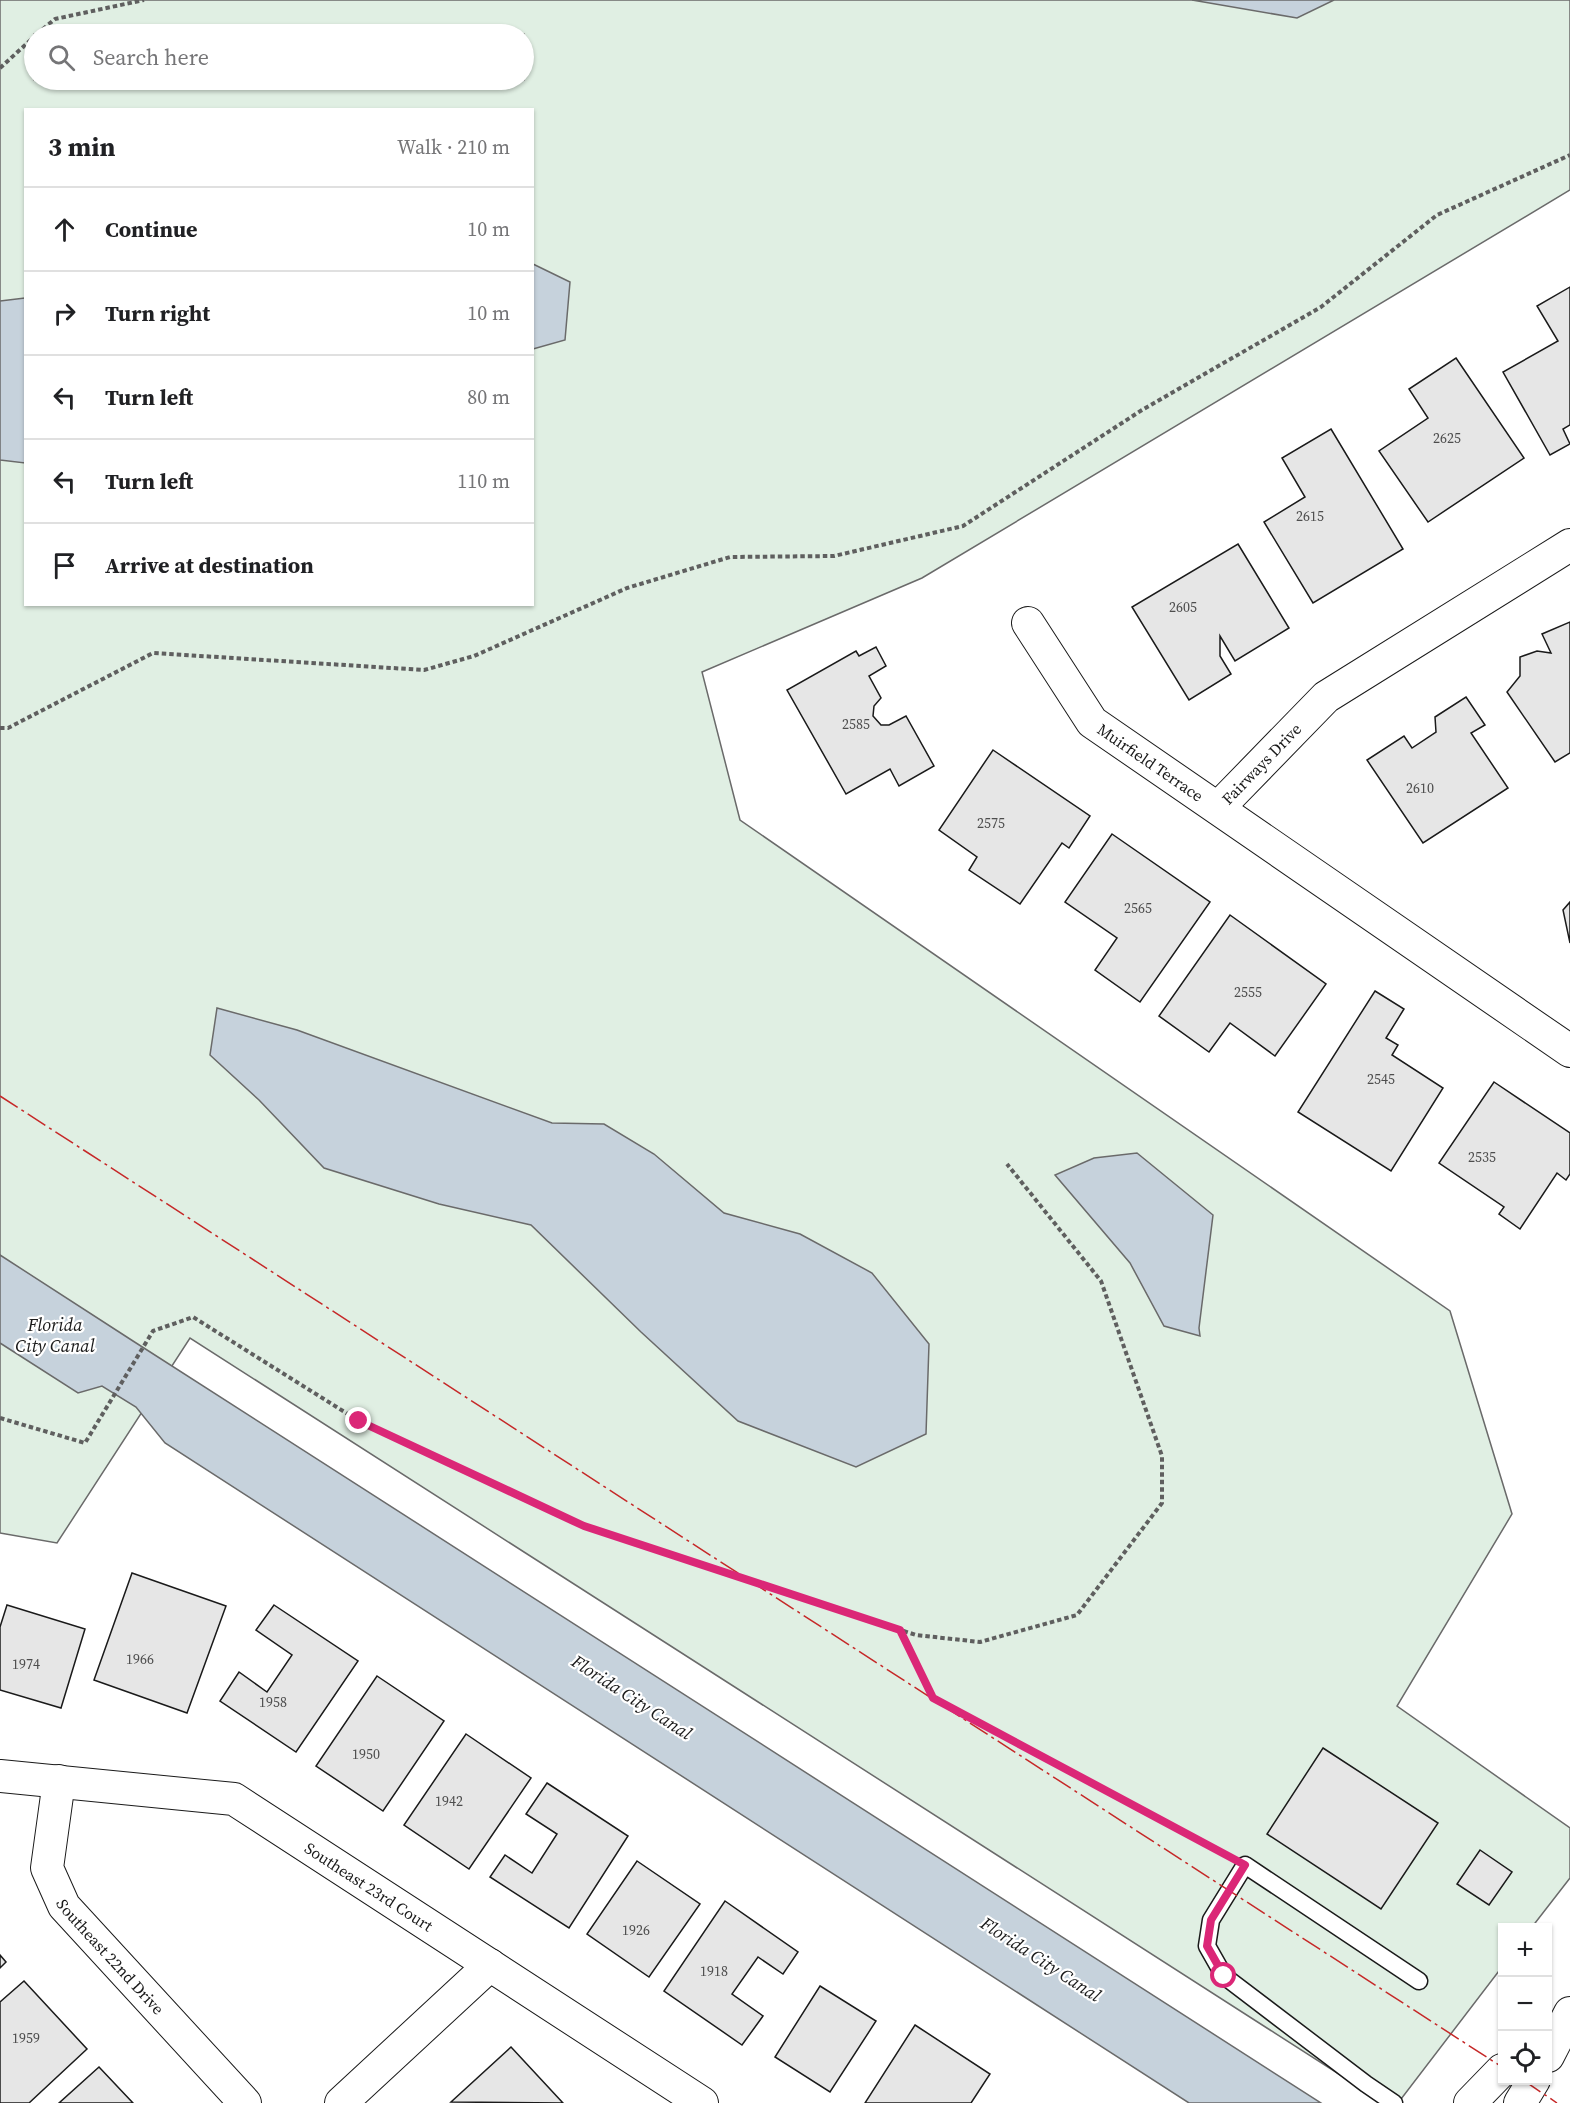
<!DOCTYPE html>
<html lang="en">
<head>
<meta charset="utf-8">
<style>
  :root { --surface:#fff; --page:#f6f6f6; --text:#202124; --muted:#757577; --line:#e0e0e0 }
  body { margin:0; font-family:"Source Serif 4",serif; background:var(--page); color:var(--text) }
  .controls { position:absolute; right:18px; bottom:18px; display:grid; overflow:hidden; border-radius:0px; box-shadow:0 2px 4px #0004 }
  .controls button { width:54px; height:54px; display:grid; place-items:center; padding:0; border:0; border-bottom:2px solid var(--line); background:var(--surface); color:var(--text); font:30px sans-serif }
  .stop { position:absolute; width:18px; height:18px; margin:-14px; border:4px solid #db2777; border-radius:50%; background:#fff }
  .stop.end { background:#db2777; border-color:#fff; box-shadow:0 2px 6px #0008 }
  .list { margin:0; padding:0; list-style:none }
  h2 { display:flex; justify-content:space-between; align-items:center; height:78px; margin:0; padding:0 24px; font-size:26px }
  h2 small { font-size:20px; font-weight:400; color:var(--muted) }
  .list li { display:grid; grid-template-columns:39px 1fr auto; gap:18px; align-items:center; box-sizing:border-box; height:84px; padding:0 24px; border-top:2px solid var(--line) }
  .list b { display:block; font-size:22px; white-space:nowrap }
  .list em { font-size:20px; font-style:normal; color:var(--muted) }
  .icon { flex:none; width:33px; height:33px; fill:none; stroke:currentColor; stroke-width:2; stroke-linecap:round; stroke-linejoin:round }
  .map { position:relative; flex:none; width:1570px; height:2103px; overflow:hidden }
  .search { position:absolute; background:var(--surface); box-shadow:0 2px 4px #0004; left:24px; top:24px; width:510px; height:66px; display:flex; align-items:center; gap:15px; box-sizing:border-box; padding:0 21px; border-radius:33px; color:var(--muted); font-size:22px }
  .panel { position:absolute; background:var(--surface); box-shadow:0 2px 4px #0004; left:24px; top:108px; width:510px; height:498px; border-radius:0px }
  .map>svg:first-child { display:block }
  .green { fill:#e0efe3; stroke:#6a6a6a; stroke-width:1.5; fill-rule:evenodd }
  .water { fill:#c6d2dc; stroke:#6a6a6a; stroke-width:1.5 }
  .building { fill:#e6e6e6; stroke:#1a1a1a; stroke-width:1.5 }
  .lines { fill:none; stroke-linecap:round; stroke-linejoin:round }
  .service-casing { stroke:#1a1a1a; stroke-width:19 }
  .minor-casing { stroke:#1a1a1a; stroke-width:34 }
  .path { stroke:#5f5f5f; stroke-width:4; stroke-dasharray:4.5 3; stroke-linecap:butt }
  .service { stroke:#fff; stroke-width:16 }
  .minor { stroke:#fff; stroke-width:32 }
  .power { stroke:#c62828; stroke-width:1.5; stroke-dasharray:21 4.5 3 4.5; stroke-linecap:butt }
  .route { stroke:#db2777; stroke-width:8 }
  .labels { text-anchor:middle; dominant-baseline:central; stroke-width:4.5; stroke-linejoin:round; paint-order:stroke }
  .number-label { font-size:14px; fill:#4d4d4d }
  .street-label { font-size:16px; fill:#1a1a1a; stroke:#fff }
  .water-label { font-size:18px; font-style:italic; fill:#1a1a1a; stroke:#fff }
</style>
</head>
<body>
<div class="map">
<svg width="1570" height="2103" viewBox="0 0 1570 2103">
  <rect width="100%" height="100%" fill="#fff"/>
  <!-- green -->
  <path class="green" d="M0 0H1570V190L922 578 702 672 740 820 1450 1311 1512 1514 1397 1706 1570 1828V1878L1532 1927 1502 1928V1967L1398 2103H1384L190 1338 57 1543 0 1533ZM34 34H524V80H34ZM26 110H532V604H26Z"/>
  <!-- water -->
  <g class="water">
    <polygon points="1192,0 1334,0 1297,18"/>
    <polygon points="533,264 570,282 565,340 533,349"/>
    <polygon points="25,298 26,298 25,463 0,460 0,301"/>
    <polygon points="217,1008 297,1030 552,1123 604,1124 654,1154 724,1213 800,1234 872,1273 929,1344 926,1434 856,1467 738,1421 641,1332 531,1225 439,1204 324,1168 259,1100 210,1055"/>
    <polygon points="1137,1153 1213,1215 1199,1328 1200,1336 1164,1326 1130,1263 1055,1175 1094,1158"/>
    <polygon points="0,1255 133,1341 1321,2103 1189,2103 165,1443 136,1407 102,1386 78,1393 0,1343"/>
  </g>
  <!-- building -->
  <g class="building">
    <polygon points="1570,287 1570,425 1563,429 1570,444 1550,455 1503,372 1558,341 1537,306"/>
    <polygon points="1456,358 1524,458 1428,522 1379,451 1428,418 1409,389"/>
    <polygon points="1331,429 1403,549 1313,603 1264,522 1305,497 1282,458"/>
    <polygon points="1238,544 1289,628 1235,661 1220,636 1220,656 1231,674 1189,700 1132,607"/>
    <polygon points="1570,622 1570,753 1555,762 1507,692 1520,676 1520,657 1537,651 1551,653 1542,634"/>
    <polygon points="876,647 886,666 869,676 881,698 874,706 873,716 881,725 889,725 906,716 934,766 899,786 890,769 846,794 787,690 856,651 859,656"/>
    <polygon points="1466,697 1485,725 1471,733 1508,788 1423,843 1367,760 1404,736 1412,748 1436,732 1435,717"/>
    <polygon points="993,750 1090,816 1069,848 1062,843 1020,904 969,870 977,857 939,830"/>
    <polygon points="1112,834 1210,902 1140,1002 1095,970 1117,938 1065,902"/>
    <polygon points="1570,902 1570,943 1563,910"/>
    <polygon points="1230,915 1326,984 1275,1056 1230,1023 1209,1052 1159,1016"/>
    <polygon points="1375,991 1404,1009 1386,1038 1398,1045 1392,1055 1443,1088 1391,1171 1298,1112"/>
    <polygon points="1494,1082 1570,1133 1570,1174 1566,1180 1557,1173 1520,1229 1499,1214 1504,1207 1439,1163"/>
    <polygon points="132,1573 226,1606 187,1713 94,1680"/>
    <polygon points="7,1605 85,1629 61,1708 0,1690 0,1627"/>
    <polygon points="274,1605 358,1661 296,1752 220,1701 239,1672 267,1692 292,1655 256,1630"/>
    <polygon points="377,1676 444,1721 383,1811 316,1766"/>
    <polygon points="466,1734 531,1778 469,1869 404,1825"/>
    <polygon points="1323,1748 1438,1823 1381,1909 1267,1834"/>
    <polygon points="547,1783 628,1836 569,1928 490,1877 505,1855 532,1873 557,1834 526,1814"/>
    <polygon points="1480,1850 1512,1872 1489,1905 1457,1884"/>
    <polygon points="637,1861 700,1904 649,1977 587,1934"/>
    <polygon points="725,1901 798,1952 783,1974 758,1957 732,1994 763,2016 742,2045 664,1991"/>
    <polygon points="0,1955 6,1962 0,1968"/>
    <polygon points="24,1981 87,2049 29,2103 0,2103 0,2002"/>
    <polygon points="820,1986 876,2021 830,2092 775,2057"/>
    <polygon points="915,2025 990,2074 971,2103 865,2103"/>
    <polygon points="511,2047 563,2103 451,2102"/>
    <polygon points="99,2067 133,2103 59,2103"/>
  </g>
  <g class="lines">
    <defs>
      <polyline id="service" points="1394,2103 1366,2084 1224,1976 1207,1946 1211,1920 1245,1865 1419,1981"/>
      <g id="minor">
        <path id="s1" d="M1028 623 1092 722 1570 1051"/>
        <path id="s2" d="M1218 808 1326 697 1570 545"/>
        <path id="s3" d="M0 1776 234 1799 702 2103"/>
        <path id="s4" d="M59 1781 47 1868 64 1906 245 2103"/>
        <polyline points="1548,2056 1570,2013"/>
        <polyline points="341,2103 490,1965"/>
        <polyline points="1470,2103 1502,2070"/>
        <polyline points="1520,2103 1534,2080"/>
      </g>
    </defs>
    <!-- service casing -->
    <use href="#service" class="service-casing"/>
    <!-- minor casing -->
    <use href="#minor" class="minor-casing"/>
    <!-- path -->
    <g class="path">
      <polyline points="37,34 55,19 144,0"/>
      <polyline points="0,68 34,37"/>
      <polyline points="0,728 8,728 153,653 424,670 474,656 627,588 730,557 834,556 963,526 1142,410 1321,307 1437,215 1570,155"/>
      <polyline points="0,1418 85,1443 153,1331 193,1317 359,1421 584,1526 916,1635 980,1642 1077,1615 1162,1503 1162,1456 1101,1281 1007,1164"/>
      <polyline points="900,1631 933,1698 1223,1853"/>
    </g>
    <!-- service -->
    <use href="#service" class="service"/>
    <!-- minor -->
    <use href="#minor" class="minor"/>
    <!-- power -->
    <g class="power">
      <polyline points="0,1096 1502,2067"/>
      <polyline points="1523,2080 1557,2103"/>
    </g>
  </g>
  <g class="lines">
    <!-- route -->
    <polyline class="route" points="359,1421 584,1526 900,1630 933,1698 1245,1865 1211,1920 1207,1946 1224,1976"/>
  </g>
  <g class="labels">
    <!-- number labels -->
    <g class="number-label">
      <text x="1447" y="438">2625</text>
      <text x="1310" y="516">2615</text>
      <text x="1183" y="607">2605</text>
      <text x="856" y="724">2585</text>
      <text x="1420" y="788">2610</text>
      <text x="991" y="823">2575</text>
      <text x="1138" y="908">2565</text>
      <text x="1248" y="992">2555</text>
      <text x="1381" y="1079">2545</text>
      <text x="1482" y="1157">2535</text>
      <text x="140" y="1659">1966</text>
      <text x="26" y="1664">1974</text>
      <text x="273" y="1702">1958</text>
      <text x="366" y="1754">1950</text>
      <text x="449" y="1801">1942</text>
      <text x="636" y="1930">1926</text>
      <text x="714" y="1971">1918</text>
      <text x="26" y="2038">1959</text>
    </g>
    <!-- street labels -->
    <g class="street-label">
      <text stroke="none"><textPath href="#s1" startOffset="189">Muirfield Terrace</textPath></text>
      <text stroke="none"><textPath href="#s2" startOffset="62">Fairways Drive</textPath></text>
      <text stroke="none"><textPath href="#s3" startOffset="396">Southeast 23rd Court</textPath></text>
      <text stroke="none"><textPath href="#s4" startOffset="198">Southeast 22nd Drive</textPath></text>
    </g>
    <!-- water labels -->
    <g class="water-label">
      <text x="55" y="1324">Florida<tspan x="55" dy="21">City Canal</tspan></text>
      <text transform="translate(632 1697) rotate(33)">Florida City Canal</text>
      <text transform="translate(1041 1959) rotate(33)">Florida City Canal</text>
    </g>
  </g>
</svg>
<div class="controls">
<button>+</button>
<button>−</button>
<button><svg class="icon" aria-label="locate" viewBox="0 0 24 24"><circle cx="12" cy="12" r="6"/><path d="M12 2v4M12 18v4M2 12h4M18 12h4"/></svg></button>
</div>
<div class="stop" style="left:1224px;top:1976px"></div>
<div class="stop end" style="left:359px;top:1421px"></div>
<div class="search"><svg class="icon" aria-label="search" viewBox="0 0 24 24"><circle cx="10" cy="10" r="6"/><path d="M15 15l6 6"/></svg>Search here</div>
<section class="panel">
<h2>3 min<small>Walk · 210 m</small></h2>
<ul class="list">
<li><svg class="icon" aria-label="ahead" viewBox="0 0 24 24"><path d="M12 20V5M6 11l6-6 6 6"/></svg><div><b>Continue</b></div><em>10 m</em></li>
<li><svg class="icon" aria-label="right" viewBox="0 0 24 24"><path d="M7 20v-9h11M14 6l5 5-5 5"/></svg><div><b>Turn right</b></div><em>10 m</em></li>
<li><svg class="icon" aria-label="left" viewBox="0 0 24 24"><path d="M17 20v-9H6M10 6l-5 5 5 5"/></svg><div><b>Turn left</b></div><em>80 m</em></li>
<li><svg class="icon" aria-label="left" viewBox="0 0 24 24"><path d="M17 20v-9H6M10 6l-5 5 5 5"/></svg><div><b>Turn left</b></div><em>110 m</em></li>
<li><svg class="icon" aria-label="arrive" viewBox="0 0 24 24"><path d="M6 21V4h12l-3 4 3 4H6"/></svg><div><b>Arrive at destination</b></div></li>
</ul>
</section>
</div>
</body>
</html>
